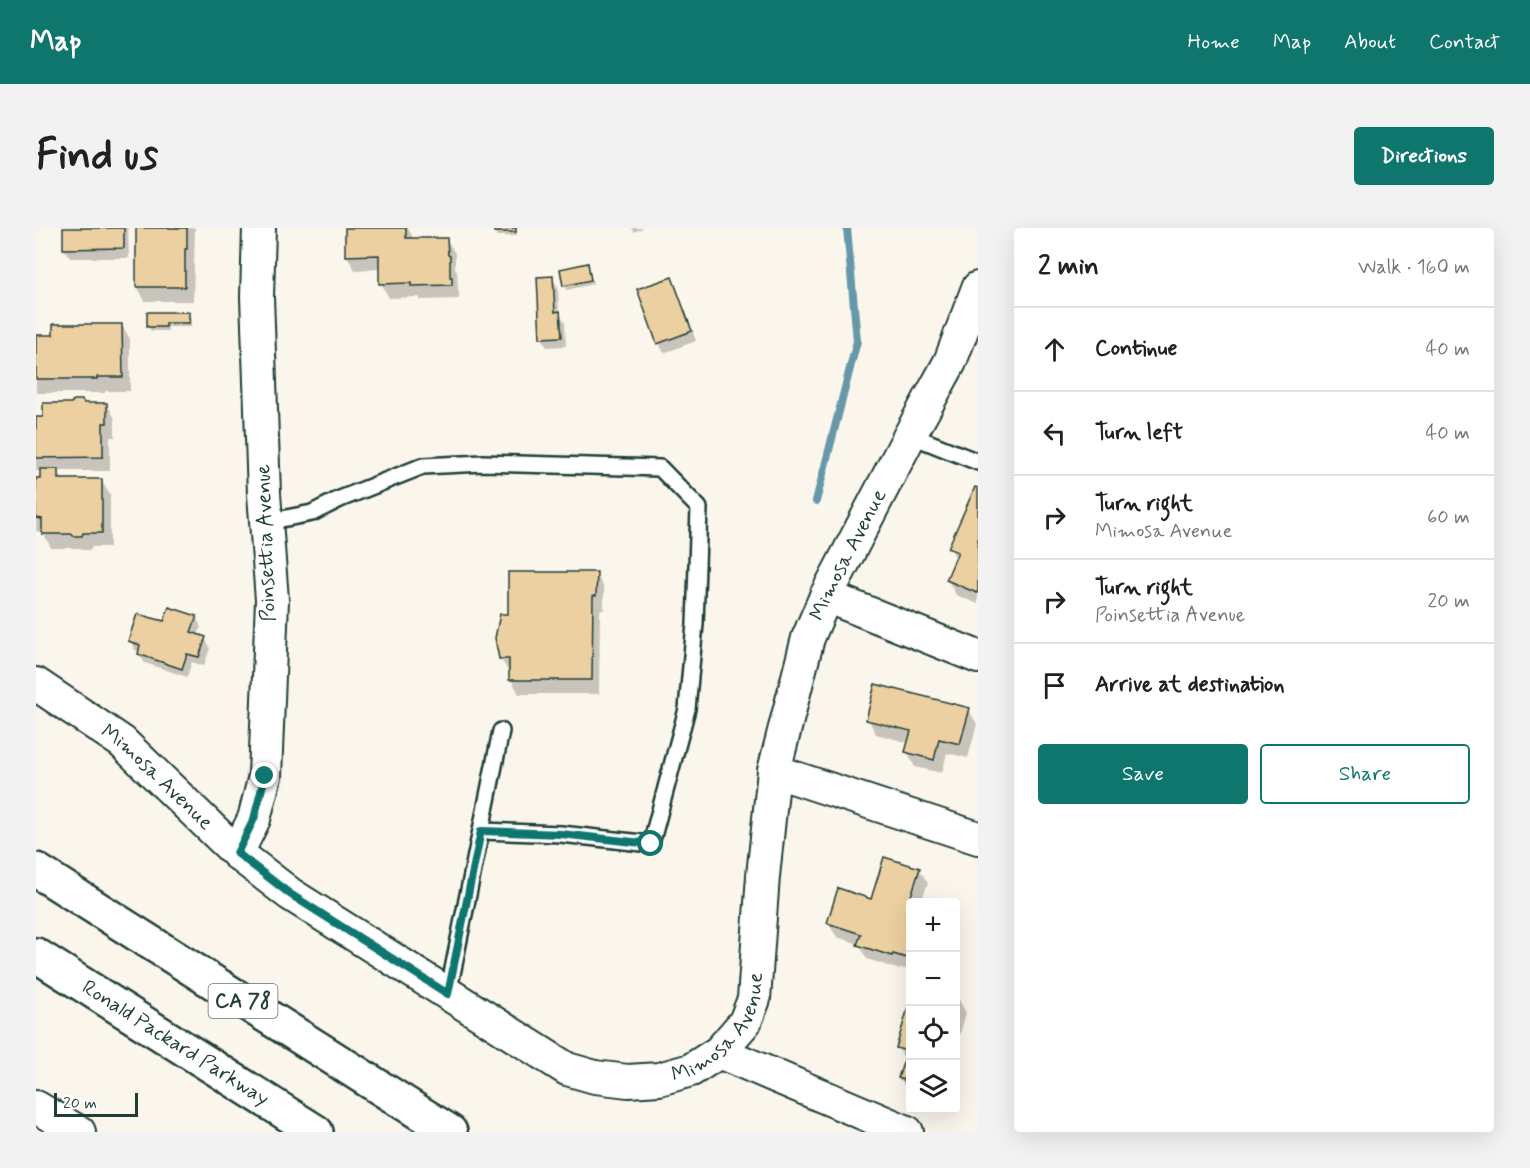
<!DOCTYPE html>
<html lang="en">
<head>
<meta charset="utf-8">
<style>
  :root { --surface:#fff; --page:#f2f2f2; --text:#202124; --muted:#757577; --line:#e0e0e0; --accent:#0f766e }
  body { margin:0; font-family:Mynerve,sans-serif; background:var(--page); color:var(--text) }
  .controls { position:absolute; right:18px; bottom:18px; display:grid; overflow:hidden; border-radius:6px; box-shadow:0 6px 24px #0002 }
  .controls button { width:54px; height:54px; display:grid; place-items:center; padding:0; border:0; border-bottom:2px solid var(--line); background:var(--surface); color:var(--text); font:30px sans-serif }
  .scale { position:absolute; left:18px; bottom:15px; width:84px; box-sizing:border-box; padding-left:6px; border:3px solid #1f3d34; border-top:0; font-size:16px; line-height:21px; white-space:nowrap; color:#1f3d34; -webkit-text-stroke:4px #fff; paint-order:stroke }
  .stop { position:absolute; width:18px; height:18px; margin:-14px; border:4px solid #0f766e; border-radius:50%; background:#fff }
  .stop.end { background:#0f766e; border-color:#fff; box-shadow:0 2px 6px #0008 }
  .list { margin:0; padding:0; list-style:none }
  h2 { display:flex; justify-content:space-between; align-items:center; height:78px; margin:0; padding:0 24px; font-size:26px }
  h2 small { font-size:20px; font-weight:400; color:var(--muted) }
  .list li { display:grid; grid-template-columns:39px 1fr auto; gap:18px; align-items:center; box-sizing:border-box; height:84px; padding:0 24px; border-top:2px solid var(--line) }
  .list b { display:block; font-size:22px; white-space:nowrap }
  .list p { margin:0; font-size:20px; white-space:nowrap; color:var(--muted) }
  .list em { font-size:20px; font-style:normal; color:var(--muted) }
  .actions { display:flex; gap:12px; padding:18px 24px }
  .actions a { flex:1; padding:14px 0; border:2px solid var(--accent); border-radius:6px; text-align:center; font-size:21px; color:var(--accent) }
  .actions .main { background:var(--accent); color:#fff }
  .icon { flex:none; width:33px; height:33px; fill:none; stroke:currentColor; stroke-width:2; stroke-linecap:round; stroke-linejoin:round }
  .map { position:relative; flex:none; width:942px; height:904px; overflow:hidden; border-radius:6px }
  header { display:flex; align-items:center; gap:36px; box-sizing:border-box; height:84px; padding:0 30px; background:var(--accent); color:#fff }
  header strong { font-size:28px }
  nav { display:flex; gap:33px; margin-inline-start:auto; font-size:21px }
  .intro { display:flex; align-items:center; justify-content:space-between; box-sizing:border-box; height:144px; padding:0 36px }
  h1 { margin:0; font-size:42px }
  .button { padding:15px 27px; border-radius:6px; background:var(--accent); color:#fff; font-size:21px; font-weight:700 }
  main { display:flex; gap:36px; padding:0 36px }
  aside { flex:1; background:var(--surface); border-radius:6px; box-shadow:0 6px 24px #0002 }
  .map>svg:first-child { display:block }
  .shadow { fill:#0003 }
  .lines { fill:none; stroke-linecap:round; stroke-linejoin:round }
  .stream { stroke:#6698a9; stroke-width:8 }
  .building { fill:#edd0a1; stroke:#1f3d34; stroke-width:1.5 }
  .lane-casing { stroke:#1f3d34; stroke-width:20 }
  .street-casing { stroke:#1f3d34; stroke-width:36 }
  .highway-casing { stroke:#1f3d34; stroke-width:38 }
  .lane { stroke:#fff; stroke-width:15 }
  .street { stroke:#fff; stroke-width:32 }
  .highway { stroke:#fff; stroke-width:33 }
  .route { stroke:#0f766e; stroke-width:8 }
  .labels { text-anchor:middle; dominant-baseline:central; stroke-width:4.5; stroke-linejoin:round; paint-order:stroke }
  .shield { fill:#fff; stroke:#627771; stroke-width:1.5 }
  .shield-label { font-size:20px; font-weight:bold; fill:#1f3d34 }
  .street-label { font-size:21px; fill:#1f3d34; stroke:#fff }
</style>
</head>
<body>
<header>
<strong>Map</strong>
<nav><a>Home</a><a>Map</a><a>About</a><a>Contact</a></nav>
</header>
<div class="intro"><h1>Find us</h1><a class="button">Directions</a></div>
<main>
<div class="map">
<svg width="942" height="904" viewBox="0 0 942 904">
  <rect width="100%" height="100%" fill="#fbf6ec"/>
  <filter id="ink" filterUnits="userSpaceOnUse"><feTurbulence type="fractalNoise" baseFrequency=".0167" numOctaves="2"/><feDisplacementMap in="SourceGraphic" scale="12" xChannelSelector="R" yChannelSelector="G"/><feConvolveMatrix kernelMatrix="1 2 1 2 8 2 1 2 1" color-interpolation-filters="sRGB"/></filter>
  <g filter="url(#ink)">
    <!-- shadow -->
    <g class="shadow">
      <polygon points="28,0 92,0 93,30 34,30 28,21"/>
      <polygon points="101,0 159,0 157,73 109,73 101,58"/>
      <polygon points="311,0 372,0 378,12 410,11 419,25 419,40 421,43 422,62 423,65 423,71 384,72 383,69 353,70 345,55 345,41 319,42 311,28"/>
      <polygon points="459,0 481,0 481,8 462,8 459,4"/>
      <polygon points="596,0 608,0 598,4"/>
      <polygon points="551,36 553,41 557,56 531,62 529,57"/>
      <polygon points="516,50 522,59 523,85 529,94 530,118 511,119 506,110"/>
      <polygon points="635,51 641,60 660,113 628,125 623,115"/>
      <polygon points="152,86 155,90 155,99 132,99 132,103 115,103 112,98"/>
      <polygon points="86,97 94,111 94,163 69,163 69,165 0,165 0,108 19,108"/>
      <polygon points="71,176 79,191 79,209 74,209 74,243 22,243 27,252 65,252 74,267 74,319 55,319 54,322 47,322 45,320 15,320 7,304 0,303 0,252 5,252 5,243 0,243 0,191 8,190 48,177"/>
      <polygon points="942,262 942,376 920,367 912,352 921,332 914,320"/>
      <polygon points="560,346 568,360 568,382 564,382 563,466 483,466 475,451 475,445 473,445 465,431"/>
      <polygon points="160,389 165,399 162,408 169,410 174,420 168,438 156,434 151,449 109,435 103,426 104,424 99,422 94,413 129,395"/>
      <polygon points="933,482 941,496 932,530 911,525 906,545 879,539 871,524 873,515 840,506 832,491"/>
      <polygon points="883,641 892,655 885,674 874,674 874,742 865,740 864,742 831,731 823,716 801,709 792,695 836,672"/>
      <polygon points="920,770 922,770 930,785 920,820"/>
      <polygon points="874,778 874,865 872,864 864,850 869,832 862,820"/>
    </g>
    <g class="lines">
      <!-- stream -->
      <polyline class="stream" points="780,273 821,113 811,0"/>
    </g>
    <!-- building -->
    <g class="building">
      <polygon points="27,0 88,0 88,20 27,21"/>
      <polygon points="100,0 151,0 151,21 149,21 149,59 100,59"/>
      <polygon points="309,0 370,0 370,10 411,10 412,27 414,28 414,49 416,49 416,57 375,58 375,55 343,56 343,27 309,28"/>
      <rect x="458" y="0" width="22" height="4"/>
      <polygon points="552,35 555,52 527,58 524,41"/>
      <polygon points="517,48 519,84 524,83 526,109 504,110 501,49"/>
      <polygon points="636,49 656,103 621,116 601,61"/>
      <polygon points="111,84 153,84 153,95 130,95 130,99 111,99"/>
      <polygon points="17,96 86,96 87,149 61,149 61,151 0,151 0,107 17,107"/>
      <polygon points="38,172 46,172 48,175 71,175 71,195 67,195 67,229 0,230 0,189 7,189 7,175 35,175"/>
      <polygon points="4,241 22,241 22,251 66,251 66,305 47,305 46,308 37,308 36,306 6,306 6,291 0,290 0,250 4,250"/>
      <polygon points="939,259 942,260 942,362 941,365 910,352 922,324 912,320"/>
      <polygon points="472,344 561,344 560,368 557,368 556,452 473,452 473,431 463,431 459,410 464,386 472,386"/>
      <polygon points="133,379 161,388 155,404 170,409 163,429 151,426 146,441 102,426 104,417 92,413 101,386 128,393"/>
      <polygon points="839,456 934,480 924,516 903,511 898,532 869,524 875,503 830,492"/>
      <polygon points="848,629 884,640 870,684 874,685 874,719 871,730 857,726 856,728 821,717 825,706 791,695 802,660 835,671"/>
      <polygon points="874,773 874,854 862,850 871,823 860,820"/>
    </g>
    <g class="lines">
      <defs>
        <g id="lane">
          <polyline points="874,207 942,234"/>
          <polyline points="230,294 276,285 304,271 387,238 447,235 624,240 663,280 659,396 651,481 615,616 525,606 445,603"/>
          <polyline points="412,766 465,503"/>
        </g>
        <g id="street">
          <polyline points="790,368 942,429"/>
          <path id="s1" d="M0 456 86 514 201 625 254 666 531 841 559 849 592 853 623 851 655 842 683 824 709 794 718 771 727 648 738 543 772 410 790 368 874 207 914 134 942 60"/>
          <polyline points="738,543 942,610"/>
          <polyline points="201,625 218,591 229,548 236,372 228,266 221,69 223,0"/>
          <polyline points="683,824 871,904"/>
          <polyline points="0,879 43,904"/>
        </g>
        <g id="highway">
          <polyline points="0,642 414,904"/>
          <path id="s2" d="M0 727 280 904"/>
        </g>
      </defs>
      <!-- lane casing -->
      <use href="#lane" class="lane-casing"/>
      <!-- street casing -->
      <use href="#street" class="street-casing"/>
      <!-- highway casing -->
      <use href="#highway" class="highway-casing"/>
      <!-- lane -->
      <use href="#lane" class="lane"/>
      <!-- street -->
      <use href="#street" class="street"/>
      <!-- highway -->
      <use href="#highway" class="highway"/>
    </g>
  </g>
  <g class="lines" filter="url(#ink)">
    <!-- route -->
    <polyline class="route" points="229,548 218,591 201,625 254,666 412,766 445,603 525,606 615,616"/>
  </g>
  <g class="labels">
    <!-- shield labels -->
    <rect class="shield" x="172.5" y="756" width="69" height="34" rx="4.5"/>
    <g class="shield-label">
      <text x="207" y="773">CA 78</text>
    </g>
    <!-- street labels -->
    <g class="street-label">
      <text transform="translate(230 315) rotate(-92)">Poinsettia Avenue</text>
      <text stroke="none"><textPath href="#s1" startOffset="1341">Mimosa Avenue</textPath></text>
      <text stroke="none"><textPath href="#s1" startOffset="153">Mimosa Avenue</textPath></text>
      <text stroke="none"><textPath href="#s1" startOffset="837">Mimosa Avenue</textPath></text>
      <text stroke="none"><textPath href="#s2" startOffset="165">Ronald Packard Parkway</textPath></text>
    </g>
  </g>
</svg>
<div class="controls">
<button>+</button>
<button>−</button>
<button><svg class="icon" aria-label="locate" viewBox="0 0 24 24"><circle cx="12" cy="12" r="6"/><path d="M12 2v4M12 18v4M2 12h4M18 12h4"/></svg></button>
<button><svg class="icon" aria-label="layers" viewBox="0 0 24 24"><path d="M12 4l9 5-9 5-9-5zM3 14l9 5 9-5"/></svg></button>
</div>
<div class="scale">20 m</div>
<div class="stop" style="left:615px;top:616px"></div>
<div class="stop end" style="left:229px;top:548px"></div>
</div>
<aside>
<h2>2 min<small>Walk · 160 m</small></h2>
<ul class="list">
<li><svg class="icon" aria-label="ahead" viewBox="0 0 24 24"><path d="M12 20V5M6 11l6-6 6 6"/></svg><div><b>Continue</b></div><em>40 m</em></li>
<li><svg class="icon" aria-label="left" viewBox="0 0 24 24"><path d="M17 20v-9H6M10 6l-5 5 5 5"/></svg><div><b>Turn left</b></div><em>40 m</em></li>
<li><svg class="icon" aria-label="right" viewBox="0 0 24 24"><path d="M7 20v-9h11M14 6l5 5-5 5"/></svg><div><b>Turn right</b><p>Mimosa Avenue</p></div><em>60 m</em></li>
<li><svg class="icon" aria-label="right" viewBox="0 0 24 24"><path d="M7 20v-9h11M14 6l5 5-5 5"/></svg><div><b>Turn right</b><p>Poinsettia Avenue</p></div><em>20 m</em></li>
<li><svg class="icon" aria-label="arrive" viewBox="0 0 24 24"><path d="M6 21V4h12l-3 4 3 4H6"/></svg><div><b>Arrive at destination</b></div></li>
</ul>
<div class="actions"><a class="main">Save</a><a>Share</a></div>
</aside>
</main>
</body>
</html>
